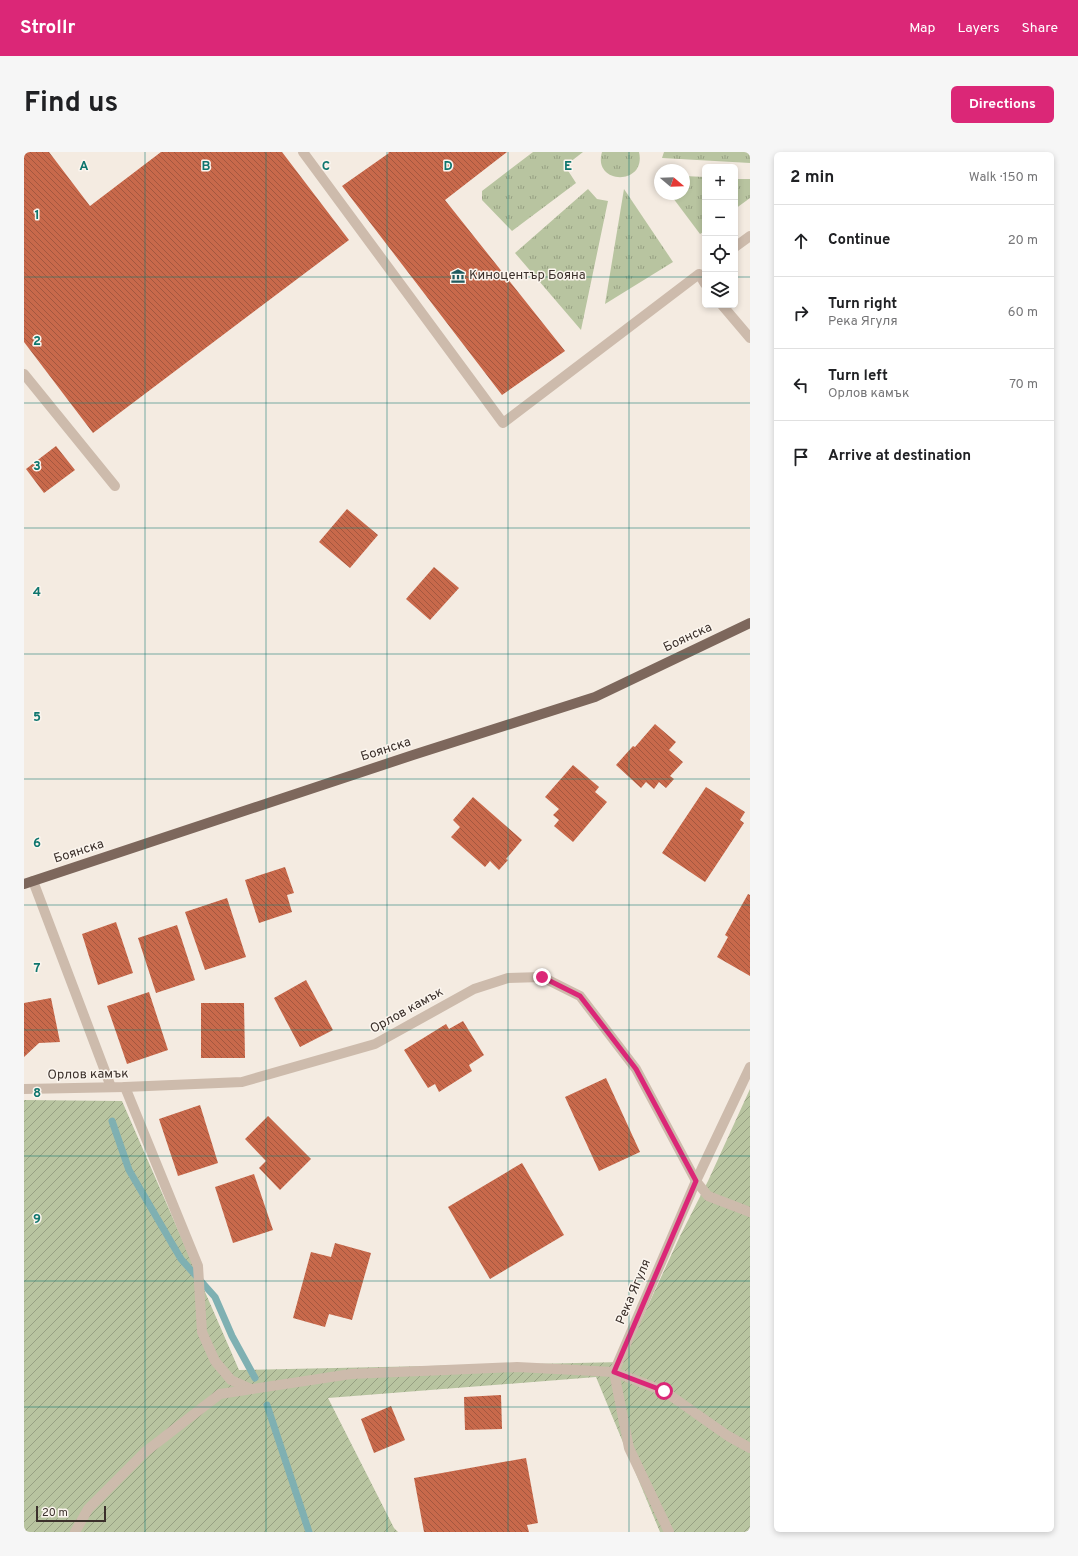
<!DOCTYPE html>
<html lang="en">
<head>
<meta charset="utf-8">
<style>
  :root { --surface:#fff; --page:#f6f6f6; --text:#202124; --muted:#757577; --line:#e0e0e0; --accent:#db2777 }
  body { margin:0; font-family:Overpass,sans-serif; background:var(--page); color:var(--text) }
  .controls { position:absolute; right:12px; top:12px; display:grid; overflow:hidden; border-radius:6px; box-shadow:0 2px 6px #0003 }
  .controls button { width:36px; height:36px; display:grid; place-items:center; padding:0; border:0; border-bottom:1px solid var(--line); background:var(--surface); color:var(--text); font:20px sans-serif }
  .compass { position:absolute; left:630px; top:12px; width:36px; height:36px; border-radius:50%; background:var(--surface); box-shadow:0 2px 6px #0003; rotate:109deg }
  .scale { position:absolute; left:12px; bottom:10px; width:70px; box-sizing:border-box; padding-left:4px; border:2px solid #3b302b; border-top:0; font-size:11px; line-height:14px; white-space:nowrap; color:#3b302b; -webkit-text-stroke:3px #fbf5ee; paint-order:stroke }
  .stop { position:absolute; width:12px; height:12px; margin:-9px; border:3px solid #db2777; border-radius:50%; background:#fff }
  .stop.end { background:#db2777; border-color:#fff; box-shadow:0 1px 4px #0008 }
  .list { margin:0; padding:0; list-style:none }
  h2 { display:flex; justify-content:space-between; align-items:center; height:52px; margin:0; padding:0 16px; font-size:17px }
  h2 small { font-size:13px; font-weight:400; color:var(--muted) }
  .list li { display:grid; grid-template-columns:26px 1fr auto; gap:12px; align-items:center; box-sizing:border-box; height:72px; padding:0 16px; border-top:1px solid var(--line) }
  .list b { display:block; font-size:15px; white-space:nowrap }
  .list p { margin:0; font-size:13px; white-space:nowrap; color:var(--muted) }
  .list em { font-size:13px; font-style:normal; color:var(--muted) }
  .icon { flex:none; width:22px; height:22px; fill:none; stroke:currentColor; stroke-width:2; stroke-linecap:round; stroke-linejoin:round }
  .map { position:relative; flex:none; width:726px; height:1380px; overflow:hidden; border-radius:6px }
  header { display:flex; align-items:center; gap:24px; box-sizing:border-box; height:56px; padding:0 20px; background:var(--accent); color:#fff }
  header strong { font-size:19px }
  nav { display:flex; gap:22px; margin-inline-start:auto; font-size:14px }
  .intro { display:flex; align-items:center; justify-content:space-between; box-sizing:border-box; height:96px; padding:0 24px }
  h1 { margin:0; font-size:28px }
  .button { padding:10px 18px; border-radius:6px; background:var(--accent); color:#fff; font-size:14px; font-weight:700 }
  main { display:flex; gap:24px; padding:0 24px }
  aside { flex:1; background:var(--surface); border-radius:6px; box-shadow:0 2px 6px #0003 }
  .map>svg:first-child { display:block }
  .grass { fill:url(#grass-tufts) }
  .garden { fill:url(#garden-furrows) }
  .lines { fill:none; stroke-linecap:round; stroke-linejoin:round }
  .stream { stroke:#7fb0b2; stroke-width:7 }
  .building { fill:url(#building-back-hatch) }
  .minor { stroke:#cdbbac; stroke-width:10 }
  .major { stroke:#7d675c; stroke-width:10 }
  .route { stroke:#db2777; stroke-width:5 }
  .grid { fill:none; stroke:#0f766e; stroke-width:1; stroke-opacity:0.55 }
  .labels { text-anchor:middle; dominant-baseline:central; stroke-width:3; stroke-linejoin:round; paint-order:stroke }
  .poi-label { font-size:13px; fill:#3b302b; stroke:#fbf5ee; text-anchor:start }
  .street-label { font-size:13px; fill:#3b302b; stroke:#fbf5ee }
  .grid-label { font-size:13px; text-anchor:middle; font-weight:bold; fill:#0f766e; stroke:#fbf5ee; stroke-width:3; stroke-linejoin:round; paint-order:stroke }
</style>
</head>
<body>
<header>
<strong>Strollr</strong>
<nav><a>Map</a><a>Layers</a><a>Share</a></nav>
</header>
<div class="intro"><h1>Find us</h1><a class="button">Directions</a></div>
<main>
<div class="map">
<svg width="726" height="1380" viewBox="0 0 726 1380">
  <defs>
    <pattern id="grass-tufts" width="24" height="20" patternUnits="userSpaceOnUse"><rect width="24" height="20" fill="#b8c4a0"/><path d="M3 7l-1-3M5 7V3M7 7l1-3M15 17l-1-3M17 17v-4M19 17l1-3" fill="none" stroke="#97a083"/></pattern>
    <pattern id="garden-furrows" width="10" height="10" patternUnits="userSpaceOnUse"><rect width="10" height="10" fill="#b8c4a0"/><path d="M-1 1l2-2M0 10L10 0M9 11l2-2" fill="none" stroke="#97a083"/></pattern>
    <pattern id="building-back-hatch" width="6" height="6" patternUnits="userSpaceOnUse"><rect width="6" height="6" fill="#c8694b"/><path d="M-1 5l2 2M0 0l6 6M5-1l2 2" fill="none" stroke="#a4573f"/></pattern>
  </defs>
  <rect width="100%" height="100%" fill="#f4ebe1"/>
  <!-- grass -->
  <g class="grass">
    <polygon points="509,0 559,0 541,14 552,31 488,79 458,48 458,39"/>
    <path d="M578 0H615C623 34 568 33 578 0Z"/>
    <polygon points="640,0 726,0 726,11 638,6"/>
    <polygon points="660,24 681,25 681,79 676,82 646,42 660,42"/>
    <polygon points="711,27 726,27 726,46 711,57"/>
    <polygon points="564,37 573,47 584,49 557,178 491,101"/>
    <polygon points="600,37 649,110 581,152"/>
  </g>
  <!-- garden -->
  <polygon class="garden" points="726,937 726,1380 636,1380 572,1225 304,1246 370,1376 374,1380 0,1380 0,948 98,949 215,1218 598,1210 656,1084 684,1029"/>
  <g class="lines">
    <!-- stream -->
    <g class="stream">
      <polyline points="88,969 105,1018 157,1107 191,1145 208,1184 231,1226"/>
      <polyline points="243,1253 285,1380"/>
    </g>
  </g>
  <!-- building -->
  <g class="building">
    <polygon points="0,0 25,0 66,54 137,0 258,0 325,88 69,281 0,190"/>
    <polygon points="364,0 483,0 421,48 541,199 478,243 318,34 365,1"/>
    <polygon points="32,294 51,318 20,341 2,317"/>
    <polygon points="323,357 354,383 326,416 295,390"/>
    <polygon points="410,415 435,436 406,468 382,447"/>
    <polygon points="631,572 652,590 645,598 659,610 646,624 650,627 642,636 635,630 630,637 622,630 617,636 592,613 609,594 611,595"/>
    <polygon points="549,613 575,635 571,640 583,650 549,690 530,674 535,668 529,663 535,657 521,645"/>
    <polygon points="682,635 721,660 716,668 720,671 681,730 638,701"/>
    <polygon points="449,645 498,688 482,707 484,708 475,718 466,709 461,715 427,685 436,675 429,668"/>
    <polygon points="261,715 270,741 263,743 268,760 235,771 221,728"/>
    <polygon points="724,742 726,743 726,824 693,805 704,785 701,783"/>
    <polygon points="203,746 222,805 181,818 161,760"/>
    <polygon points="92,770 109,821 74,833 58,782"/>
    <polygon points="153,773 171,828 132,841 114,786"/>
    <polygon points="282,828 309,878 276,895 250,846"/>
    <polygon points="125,840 144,898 103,912 83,854"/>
    <polygon points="27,846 36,890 15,891 0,905 0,851"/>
    <polygon points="177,851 220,851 221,906 177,906"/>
    <polygon points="439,869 460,903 445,913 448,919 415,940 411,932 404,936 380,898 422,872 425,877"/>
    <polygon points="582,926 616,1000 575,1019 541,945"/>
    <polygon points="176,953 194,1011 154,1024 135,967"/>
    <polygon points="244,964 287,1007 256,1038 235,1016 242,1009 221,987"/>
    <polygon points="498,1011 540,1083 466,1127 424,1055"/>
    <polygon points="230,1022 249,1078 209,1091 191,1035"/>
    <polygon points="311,1091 347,1101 328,1168 305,1162 301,1175 269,1166 287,1100 307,1105"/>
    <polygon points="477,1243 478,1277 441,1278 440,1245"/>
    <polygon points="367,1254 381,1288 350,1301 337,1267"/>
    <polygon points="502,1306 514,1371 503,1373 505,1380 400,1380 390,1326"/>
  </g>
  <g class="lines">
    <!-- minor -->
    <g class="minor">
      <polyline points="279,0 479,271 675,122 681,132"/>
      <polyline points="711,95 726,84"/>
      <polyline points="698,153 726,186"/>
      <polyline points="0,222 91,334"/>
      <polyline points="9,729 87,935"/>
      <polyline points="101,935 174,1114 178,1180 191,1209 207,1228 227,1237"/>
      <polyline points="0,937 101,935 218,930 351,892 450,837 484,826 518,825 556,844 612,917 672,1029 684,1044 726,1060"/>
      <polyline points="51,1380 64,1357 121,1300 196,1242 327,1222 493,1215 590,1220 640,1239 704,1284 726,1296"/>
      <polyline points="645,1380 605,1296 590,1220 672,1029 726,915"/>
    </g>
    <!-- major -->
    <polyline class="major" points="0,732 389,603 571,545 726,471"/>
  </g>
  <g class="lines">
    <!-- route -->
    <polyline class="route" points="518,825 556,844 612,917 672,1029 590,1220 640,1239"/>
  </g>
  <!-- grid -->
  <path class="grid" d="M121 0V1380M242 0V1380M363 0V1380M484 0V1380M605 0V1380M0 125H681M711 125H726M0 251H726M0 376H726M0 502H726M0 627H726M0 753H726M0 878H726M0 1004H726M0 1129H726M0 1255H726"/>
  <!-- icons -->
  <defs>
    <symbol id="museum-bare" viewBox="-9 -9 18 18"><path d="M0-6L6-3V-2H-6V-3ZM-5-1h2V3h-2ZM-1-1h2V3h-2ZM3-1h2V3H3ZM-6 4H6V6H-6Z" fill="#1f5a5e" stroke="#fbf5ee" stroke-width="2.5" paint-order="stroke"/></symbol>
  </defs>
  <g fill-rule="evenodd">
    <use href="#museum-bare" x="424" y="114" width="20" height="20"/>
  </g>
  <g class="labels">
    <!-- poi labels -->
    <g class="poi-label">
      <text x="445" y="124">Киноцентър Бояна</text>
    </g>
    <!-- street labels -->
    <g class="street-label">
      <text transform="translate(664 486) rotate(-25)">Боянска</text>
      <text transform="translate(362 598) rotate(-18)">Боянска</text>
      <text transform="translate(55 700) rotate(-18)">Боянска</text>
      <text transform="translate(383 859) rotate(-29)">Орлов камък</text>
      <text transform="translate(64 923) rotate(-1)">Орлов камък</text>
      <text transform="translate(610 1140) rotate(-67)">Река Ягуля</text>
    </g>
  </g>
  <g class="grid-label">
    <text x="60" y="18">A</text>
    <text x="182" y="18">B</text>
    <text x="302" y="18">C</text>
    <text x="424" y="18">D</text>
    <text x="544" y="18">E</text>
    <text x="13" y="67">1</text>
    <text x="13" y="193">2</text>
    <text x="13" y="318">3</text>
    <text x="13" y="444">4</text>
    <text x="13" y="569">5</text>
    <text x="13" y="695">6</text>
    <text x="13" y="820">7</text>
    <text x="13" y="945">8</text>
    <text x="13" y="1071">9</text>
  </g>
</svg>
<div class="controls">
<button>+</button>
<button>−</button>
<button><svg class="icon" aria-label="locate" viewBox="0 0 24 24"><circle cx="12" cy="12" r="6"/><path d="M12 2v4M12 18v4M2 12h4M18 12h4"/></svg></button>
<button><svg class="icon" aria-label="layers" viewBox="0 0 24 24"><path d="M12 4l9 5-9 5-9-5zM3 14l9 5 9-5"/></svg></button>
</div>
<svg class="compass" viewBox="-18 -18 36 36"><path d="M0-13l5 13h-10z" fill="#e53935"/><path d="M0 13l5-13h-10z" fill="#757577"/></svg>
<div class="scale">20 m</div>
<div class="stop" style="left:640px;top:1239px"></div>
<div class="stop end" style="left:518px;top:825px"></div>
</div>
<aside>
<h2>2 min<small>Walk · 150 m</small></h2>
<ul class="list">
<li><svg class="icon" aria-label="ahead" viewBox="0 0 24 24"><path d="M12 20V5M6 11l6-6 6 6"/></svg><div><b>Continue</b></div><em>20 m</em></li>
<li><svg class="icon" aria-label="right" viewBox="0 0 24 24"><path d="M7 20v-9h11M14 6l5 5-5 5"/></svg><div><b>Turn right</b><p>Река Ягуля</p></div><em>60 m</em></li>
<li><svg class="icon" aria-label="left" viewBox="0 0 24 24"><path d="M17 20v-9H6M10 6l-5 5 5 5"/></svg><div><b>Turn left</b><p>Орлов камък</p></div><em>70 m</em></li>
<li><svg class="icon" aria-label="arrive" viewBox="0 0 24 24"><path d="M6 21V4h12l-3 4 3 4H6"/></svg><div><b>Arrive at destination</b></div></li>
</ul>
</aside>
</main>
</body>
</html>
